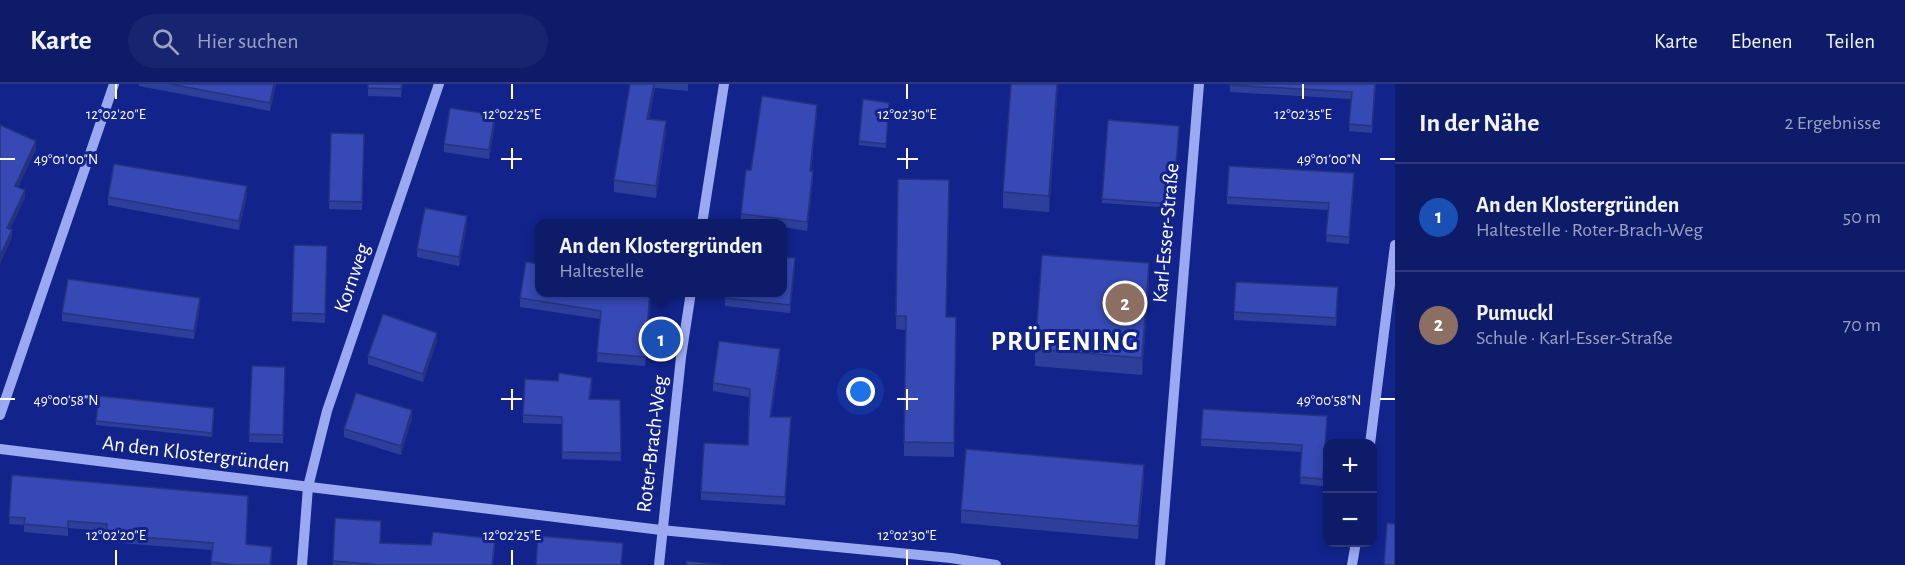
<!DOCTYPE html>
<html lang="de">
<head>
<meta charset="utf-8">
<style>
  :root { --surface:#0e1b69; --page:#17246f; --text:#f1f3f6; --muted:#9ba1c0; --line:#2e397d; --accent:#8bbbb9 }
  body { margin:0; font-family:"Alegreya Sans",sans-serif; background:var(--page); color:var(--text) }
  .controls { position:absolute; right:18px; bottom:18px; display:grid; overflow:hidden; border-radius:12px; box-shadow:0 3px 9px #0003 }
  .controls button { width:54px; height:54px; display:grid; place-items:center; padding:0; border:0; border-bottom:2px solid var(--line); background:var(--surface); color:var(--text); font:30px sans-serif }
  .you { position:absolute; left:861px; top:308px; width:21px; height:21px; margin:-15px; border:4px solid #fff; border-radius:50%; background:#1a73e8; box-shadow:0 0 0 9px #1a73e833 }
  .badge { display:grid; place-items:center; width:39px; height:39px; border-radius:50%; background:var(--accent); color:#fff; font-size:20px; font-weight:700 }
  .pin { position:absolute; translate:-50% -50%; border:3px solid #fff; box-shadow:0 2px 6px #0006 }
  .popup { position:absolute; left:535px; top:135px; width:252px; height:78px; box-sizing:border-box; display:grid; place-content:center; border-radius:12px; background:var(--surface); filter:drop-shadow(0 2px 4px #0005); font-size:20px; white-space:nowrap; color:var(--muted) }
  .popup b { font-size:22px; color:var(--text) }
  .popup::after { content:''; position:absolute; left:50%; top:100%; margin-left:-12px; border:12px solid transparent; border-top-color:var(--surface) }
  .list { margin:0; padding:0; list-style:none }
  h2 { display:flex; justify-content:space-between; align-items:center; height:78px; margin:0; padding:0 24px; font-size:26px }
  h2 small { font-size:20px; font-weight:400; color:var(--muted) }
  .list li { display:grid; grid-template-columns:39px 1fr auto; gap:18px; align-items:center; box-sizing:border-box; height:108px; padding:0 24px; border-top:2px solid var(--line) }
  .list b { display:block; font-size:22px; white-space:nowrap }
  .list p { margin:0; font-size:20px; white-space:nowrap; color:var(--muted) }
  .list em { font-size:20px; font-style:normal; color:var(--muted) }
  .icon { flex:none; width:33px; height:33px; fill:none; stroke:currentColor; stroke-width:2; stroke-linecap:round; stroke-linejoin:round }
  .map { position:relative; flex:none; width:1395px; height:481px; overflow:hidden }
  header { display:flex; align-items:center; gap:36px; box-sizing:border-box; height:84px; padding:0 30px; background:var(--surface); border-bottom:2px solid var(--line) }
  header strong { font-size:28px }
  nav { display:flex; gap:33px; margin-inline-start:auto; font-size:21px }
  .search { width:420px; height:54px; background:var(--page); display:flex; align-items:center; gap:15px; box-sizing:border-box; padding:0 21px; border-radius:33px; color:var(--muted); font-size:22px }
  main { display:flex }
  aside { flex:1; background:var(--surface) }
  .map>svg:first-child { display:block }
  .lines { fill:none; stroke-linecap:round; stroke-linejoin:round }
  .minor { stroke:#9ba9f1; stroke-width:10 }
  .wall { fill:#2e3f9b }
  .shaded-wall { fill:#26337e }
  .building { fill:#3649b4; stroke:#26337e; stroke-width:1.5 }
  .ticks { fill:none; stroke:#fff; stroke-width:2 }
  .labels { text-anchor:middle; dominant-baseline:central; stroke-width:6; stroke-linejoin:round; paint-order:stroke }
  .street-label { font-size:21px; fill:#fff; stroke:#12248c }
  .district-label { font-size:27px; font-weight:bold; letter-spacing:1.5px; fill:#fff; stroke:#12248c }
  .ticks-label { font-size:15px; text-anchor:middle; fill:#fff; stroke:#12248c; stroke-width:6; stroke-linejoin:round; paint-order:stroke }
</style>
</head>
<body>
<header>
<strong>Karte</strong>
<div class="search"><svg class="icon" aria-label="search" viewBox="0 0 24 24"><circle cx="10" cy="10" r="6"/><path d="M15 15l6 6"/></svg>Hier suchen</div>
<nav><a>Karte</a><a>Ebenen</a><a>Teilen</a></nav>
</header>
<main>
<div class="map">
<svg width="1395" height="481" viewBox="0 0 1395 481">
  <rect width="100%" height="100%" fill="#12248c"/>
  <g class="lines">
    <!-- minor -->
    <g class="minor">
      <polyline points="702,140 724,0"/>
      <polyline points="0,331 114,0"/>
      <polyline points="1370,360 1395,161"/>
      <polyline points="0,365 661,446 951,474 996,481"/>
      <polyline points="302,481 308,403 327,327 439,0"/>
      <polyline points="659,481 681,273 691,208"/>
      <polyline points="1160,481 1199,0"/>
      <polyline points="1352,481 1356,458"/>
    </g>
  </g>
  <!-- wall -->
  <g class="wall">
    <polygon points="139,0 276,0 270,27 139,2"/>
    <polygon points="368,0 402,0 401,13 368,12"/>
    <polygon points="630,0 688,0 688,7 655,4 649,35 666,49 656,114 614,108 614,96"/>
    <polygon points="1058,0 1049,128 1003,124 1003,108"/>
    <polygon points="1230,0 1376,0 1372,49 1349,47 1351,15 1230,8"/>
    <polygon points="889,19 886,64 859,61 859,57"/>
    <polygon points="817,29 811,87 813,95 807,147 783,143 783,140 753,140 741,138 741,130 751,86"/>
    <polygon points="495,39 489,75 444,68 444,60"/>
    <polygon points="1179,46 1173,124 1102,119 1102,115"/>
    <polygon points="331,49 364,50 362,126 329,125"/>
    <polygon points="898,95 946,233 956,233 954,373 904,372 905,246 896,245"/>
    <polygon points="1354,96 1349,160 1326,158 1328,126 1227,120 1227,113"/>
    <polygon points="247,111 239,146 108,121 108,113"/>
    <polygon points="467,140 459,182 417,173 417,165"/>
    <polygon points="294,161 327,162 325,239 292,237"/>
    <polygon points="795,182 790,229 725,222 725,214"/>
    <polygon points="1149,196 1142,291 1035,282 1035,265"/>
    <polygon points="540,208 651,208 645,282 597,278 600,235 520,223 520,214"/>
    <polygon points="1338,211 1336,242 1234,236 1234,228"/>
    <polygon points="200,222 194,255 62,237 62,229"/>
    <polygon points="437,257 423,298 368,280 368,272"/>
    <polygon points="780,273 771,333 791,341 785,421 701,416 701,408 748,361 749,313 713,307 713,299"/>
    <polygon points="252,282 285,283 283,359 249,358"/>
    <polygon points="592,301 590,315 620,316 621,377 562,375 562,340 523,339 523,331"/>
    <polygon points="214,329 212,353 96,341 96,337"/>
    <polygon points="412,334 401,371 344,353 344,345"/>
    <polygon points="1327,339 1323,402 1300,400 1302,368 1201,362 1201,355"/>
    <polygon points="12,391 246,460 272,471 271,481 211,481 212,466 106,458 106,447 68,444 68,452 24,448 24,441 9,440"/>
    <polygon points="1144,394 1138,455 961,439 961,426"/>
    <polygon points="335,434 381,459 495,462 493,481 333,481"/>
  </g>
  <!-- shaded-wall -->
  <g class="shaded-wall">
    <polygon points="274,0 276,0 270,27 270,19"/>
    <polygon points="654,0 655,0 655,4 647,47 647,35"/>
    <polygon points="1057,0 1058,0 1049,128 1049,112"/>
    <polygon points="817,21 817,29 810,95 810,87"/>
    <polygon points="495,31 495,39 489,75 489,66"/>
    <polygon points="666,37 666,49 656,114 656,102"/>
    <polygon points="36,57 36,66 15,110 15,102"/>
    <polygon points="813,87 813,95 807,147 807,138"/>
    <polygon points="247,102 247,111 239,146 239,137"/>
    <polygon points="25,106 25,114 7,152 7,144"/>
    <polygon points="467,132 467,140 459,182 459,173"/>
    <polygon points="12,146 12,154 0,180 0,172"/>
    <polygon points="795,174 795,182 790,229 790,221"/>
    <polygon points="1149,179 1149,196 1142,291 1142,274"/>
    <polygon points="650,208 651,208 645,282 645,273"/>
    <polygon points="200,214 200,222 194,255 194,247"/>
    <polygon points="437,249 437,257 423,298 423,290"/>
    <polygon points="780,265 780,273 770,340 770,333"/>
    <polygon points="412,326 412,334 401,371 401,362"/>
    <polygon points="1144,381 1144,394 1138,455 1138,442"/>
  </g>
  <!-- building -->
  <g class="building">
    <polygon points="170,0 274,0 270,19"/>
    <polygon points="368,0 402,0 401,5 368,4"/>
    <polygon points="630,0 654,0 647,35 666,37 656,102 614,96"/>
    <polygon points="1011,0 1057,0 1049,112 1003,108"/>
    <polygon points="1230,0 1375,0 1372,42 1349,40 1352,8 1230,1"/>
    <polygon points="762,12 817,21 810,87 813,87 807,138 741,130 746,86 751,86"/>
    <polygon points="863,15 889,19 886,60 859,57"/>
    <polygon points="450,24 495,31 489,66 444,60"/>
    <polygon points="1108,36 1179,42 1173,120 1102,115"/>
    <polygon points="0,41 36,57 15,102 25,106 7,144 12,146 0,172"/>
    <polygon points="331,49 364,50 362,118 329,117"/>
    <polygon points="114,80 247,102 239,137 108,113"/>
    <polygon points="1229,82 1354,89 1349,153 1326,151 1329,119 1227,113"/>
    <polygon points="898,95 949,96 946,233 956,233 954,359 904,358 906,232 896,232"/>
    <polygon points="425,124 467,132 459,173 417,165"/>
    <polygon points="294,161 327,162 325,230 292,229"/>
    <polygon points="1042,171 1149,179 1142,274 1035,265"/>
    <polygon points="783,173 795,174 790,221 725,214 726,208 783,208"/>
    <polygon points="526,178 540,180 540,208 650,208 645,273 597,269 601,227 520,214"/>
    <polygon points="68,195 200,214 194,247 62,229"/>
    <polygon points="1236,198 1338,203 1336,234 1234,228"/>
    <polygon points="383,230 437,249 423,290 368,272"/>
    <polygon points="719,257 780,265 770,333 791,333 785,413 701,408 704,359 748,361 750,305 713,299"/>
    <polygon points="252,282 285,283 283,351 249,350"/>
    <polygon points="559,289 592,294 589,315 620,316 621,369 562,368 562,333 523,331 525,295 558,297"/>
    <polygon points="356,309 412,326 401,362 344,345"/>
    <polygon points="99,312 214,324 212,349 96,337"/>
    <polygon points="1203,325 1327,332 1323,395 1300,393 1302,361 1201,355"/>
    <polygon points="966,365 1144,381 1138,442 961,426"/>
    <polygon points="12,391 248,412 246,460 272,463 270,481 235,481 211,478 213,459 106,450 107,440 68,437 68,444 24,440 25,434 9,433"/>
    <polygon points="335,434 381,437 380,459 431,461 433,448 495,455 492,481 380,481 333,477"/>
    <polygon points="1387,439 1395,440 1395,481 1384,481"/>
    <polygon points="538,452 623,459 621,481 536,481"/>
    <polygon points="687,477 724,481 686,481"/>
  </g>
  <!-- ticks -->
  <path class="ticks" d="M116 0V15M512 0V15M907 0V15M1303 0V15M512 64V85M907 64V85M0 75H15M501 75H522M897 75H918M1380 75H1395M512 305V326M907 305V326M0 315H15M501 315H522M897 315H918M1380 315H1395M116 466V481M512 466V481M907 466V481"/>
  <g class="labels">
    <!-- street labels -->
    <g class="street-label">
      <text transform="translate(1166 149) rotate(-85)">Karl-Esser-Straße</text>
      <text transform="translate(352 194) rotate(-71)">Kornweg</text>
      <text transform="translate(652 360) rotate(-83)">Roter-Brach-Weg</text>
      <text transform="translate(196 370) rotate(7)">An den Klostergründen</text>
    </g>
    <!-- district labels -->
    <g class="district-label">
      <text x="1065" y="257">PRÜFENING</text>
    </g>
  </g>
  <g class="ticks-label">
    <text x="116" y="35">12°02'20"E</text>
    <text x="512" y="35">12°02'25"E</text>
    <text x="907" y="35">12°02'30"E</text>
    <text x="1303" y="35">12°02'35"E</text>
    <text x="66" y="80">49°01'00"N</text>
    <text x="1329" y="80">49°01'00"N</text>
    <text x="66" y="321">49°00'58"N</text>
    <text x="1329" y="321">49°00'58"N</text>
    <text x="116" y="456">12°02'20"E</text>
    <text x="512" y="456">12°02'25"E</text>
    <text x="907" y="456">12°02'30"E</text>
  </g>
</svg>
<div class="controls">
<button>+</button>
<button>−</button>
</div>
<div class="you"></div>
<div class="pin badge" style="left:661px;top:255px;background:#1a4fb4">1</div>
<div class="popup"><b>An den Klostergründen</b>Haltestelle</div>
<div class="pin badge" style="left:1125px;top:219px;background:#8d6e63">2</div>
</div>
<aside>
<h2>In der Nähe<small>2 Ergebnisse</small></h2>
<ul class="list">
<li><span class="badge" style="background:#1a4fb4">1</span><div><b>An den Klostergründen</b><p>Haltestelle · Roter-Brach-Weg</p></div><em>50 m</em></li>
<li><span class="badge" style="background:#8d6e63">2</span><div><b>Pumuckl</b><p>Schule · Karl-Esser-Straße</p></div><em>70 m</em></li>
</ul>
</aside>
</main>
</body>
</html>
